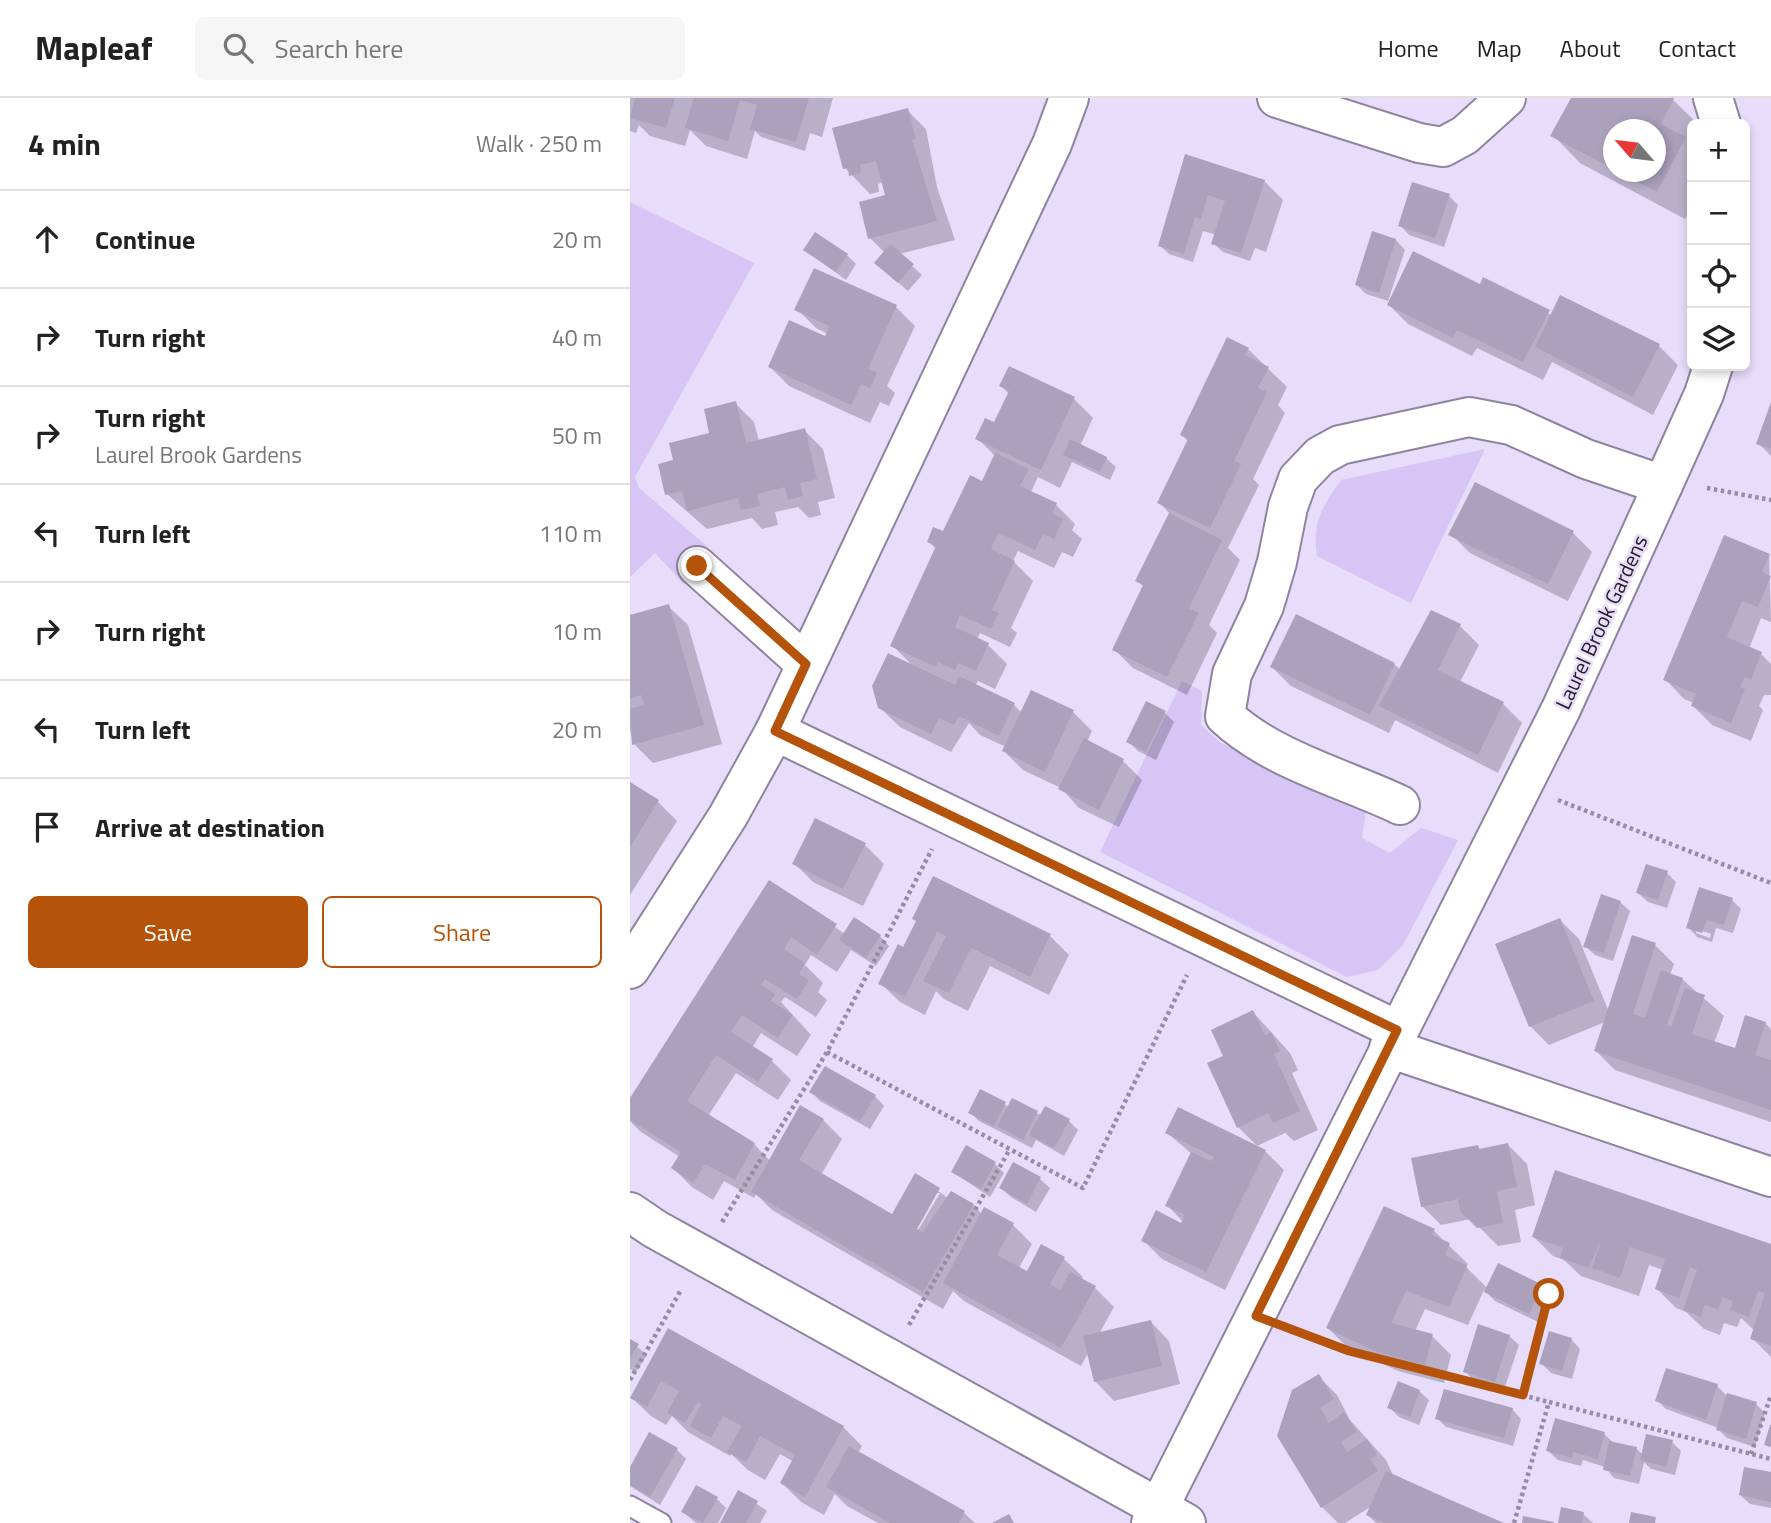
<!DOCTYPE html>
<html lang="en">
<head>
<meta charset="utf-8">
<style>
  :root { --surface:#fff; --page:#f6f6f6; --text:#222; --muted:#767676; --line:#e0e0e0; --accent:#b45309 }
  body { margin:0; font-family:"Titillium Web",sans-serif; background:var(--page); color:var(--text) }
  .controls { position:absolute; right:21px; top:21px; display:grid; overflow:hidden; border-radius:10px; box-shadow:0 4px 10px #0003 }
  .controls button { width:63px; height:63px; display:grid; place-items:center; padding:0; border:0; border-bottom:2px solid var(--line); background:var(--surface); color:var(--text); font:35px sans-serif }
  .compass { position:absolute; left:973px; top:21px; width:63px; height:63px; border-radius:50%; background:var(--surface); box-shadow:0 4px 10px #0003; rotate:298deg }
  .stop { position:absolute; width:21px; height:21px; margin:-16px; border:5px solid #b45309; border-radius:50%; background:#fff }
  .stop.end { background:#b45309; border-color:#fff; box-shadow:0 2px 7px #0008 }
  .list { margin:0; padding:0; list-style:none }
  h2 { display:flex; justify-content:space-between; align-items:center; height:91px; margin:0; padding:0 28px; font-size:30px }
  h2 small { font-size:23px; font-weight:400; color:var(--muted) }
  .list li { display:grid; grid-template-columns:46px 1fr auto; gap:21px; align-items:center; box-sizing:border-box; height:98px; padding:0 28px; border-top:2px solid var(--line) }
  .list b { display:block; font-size:26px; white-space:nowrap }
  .list p { margin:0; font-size:23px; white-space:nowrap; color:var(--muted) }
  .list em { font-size:23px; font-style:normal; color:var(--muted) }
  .actions { display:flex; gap:14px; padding:21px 28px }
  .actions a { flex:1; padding:16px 0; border:2px solid var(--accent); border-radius:10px; text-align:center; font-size:24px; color:var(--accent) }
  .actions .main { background:var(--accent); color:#fff }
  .icon { flex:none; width:38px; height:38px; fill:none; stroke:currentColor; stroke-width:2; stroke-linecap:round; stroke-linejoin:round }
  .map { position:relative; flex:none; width:1141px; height:1425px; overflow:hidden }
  header { display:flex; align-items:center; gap:42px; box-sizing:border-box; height:98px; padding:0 35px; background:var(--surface); border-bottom:2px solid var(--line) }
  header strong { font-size:33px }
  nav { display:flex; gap:38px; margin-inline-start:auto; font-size:24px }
  .search { width:490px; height:63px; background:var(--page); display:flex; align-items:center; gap:18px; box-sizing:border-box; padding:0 24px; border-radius:10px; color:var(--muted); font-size:26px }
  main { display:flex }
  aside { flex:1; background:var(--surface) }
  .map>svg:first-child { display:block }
  .green { fill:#d7c5f5 }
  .shadow { fill:#0003; fill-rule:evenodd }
  .building { fill:#aba1bd }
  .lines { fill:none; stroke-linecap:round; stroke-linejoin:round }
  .service-casing { stroke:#8e849f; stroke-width:23 }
  .minor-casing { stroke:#8e849f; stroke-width:42 }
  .path { stroke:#958da3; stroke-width:4.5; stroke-dasharray:3.5 3.5; stroke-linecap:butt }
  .service { stroke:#fff; stroke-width:19 }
  .minor { stroke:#fff; stroke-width:38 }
  .route { stroke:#b45309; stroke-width:9 }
  .labels { text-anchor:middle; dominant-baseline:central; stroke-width:5; stroke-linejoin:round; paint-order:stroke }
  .street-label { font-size:21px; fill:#221e29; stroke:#e7dcfa }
</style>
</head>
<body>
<header>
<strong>Mapleaf</strong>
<div class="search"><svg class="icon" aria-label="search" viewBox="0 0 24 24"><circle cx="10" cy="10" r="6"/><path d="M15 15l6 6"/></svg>Search here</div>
<nav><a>Home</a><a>Map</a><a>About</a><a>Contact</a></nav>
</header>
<main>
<aside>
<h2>4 min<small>Walk · 250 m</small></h2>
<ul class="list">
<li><svg class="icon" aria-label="ahead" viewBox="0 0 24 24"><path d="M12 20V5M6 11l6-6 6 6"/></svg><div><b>Continue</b></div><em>20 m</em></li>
<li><svg class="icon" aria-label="right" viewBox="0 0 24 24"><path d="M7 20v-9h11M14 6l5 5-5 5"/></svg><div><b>Turn right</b></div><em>40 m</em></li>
<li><svg class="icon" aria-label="right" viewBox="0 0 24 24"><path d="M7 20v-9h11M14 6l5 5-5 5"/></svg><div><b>Turn right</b><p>Laurel Brook Gardens</p></div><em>50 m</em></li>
<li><svg class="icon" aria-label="left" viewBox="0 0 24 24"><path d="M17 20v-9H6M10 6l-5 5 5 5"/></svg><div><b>Turn left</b></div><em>110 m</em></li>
<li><svg class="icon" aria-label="right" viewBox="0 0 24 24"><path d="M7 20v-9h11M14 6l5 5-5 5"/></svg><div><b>Turn right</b></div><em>10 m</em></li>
<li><svg class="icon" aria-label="left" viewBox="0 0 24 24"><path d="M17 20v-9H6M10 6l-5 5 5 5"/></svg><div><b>Turn left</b></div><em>20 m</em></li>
<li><svg class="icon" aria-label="arrive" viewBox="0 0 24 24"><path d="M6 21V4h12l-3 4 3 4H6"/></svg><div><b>Arrive at destination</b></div></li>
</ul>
<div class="actions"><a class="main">Save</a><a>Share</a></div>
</aside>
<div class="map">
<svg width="1141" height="1425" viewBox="0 0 1141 1425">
  <rect width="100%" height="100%" fill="#e7dcfa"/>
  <!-- green -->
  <g class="green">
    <polygon points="0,104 124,165 5,379 9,390 79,450 54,486 25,455 0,479"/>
    <path d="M855 351 781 505 687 458C682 424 692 409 711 382Z"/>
    <polygon points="552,583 572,593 571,627 591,645 737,706 732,740 760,755 791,730 828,742 773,847 748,872 717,879 470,754"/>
  </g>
  <!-- shadow -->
  <g class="shadow">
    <polygon points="0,0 203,0 192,39 180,35 175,53 131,39 125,33 117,61 76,48 60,32 55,48 20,38 9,27 6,35 0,33"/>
    <path d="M943 0H1041L1068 26H1062V107L1055 121 950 65 923 37ZM984 32H1026V74H984Z"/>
    <polygon points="277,12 296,31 307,89 325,142 269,156 292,177 278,193 256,174 255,155 240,140 257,98 253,84 248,86 249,94 240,96 215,70"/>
    <polygon points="556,58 634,83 653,102 636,154 625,150 620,163 593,154 583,145 586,137 573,133 563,164 539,156 529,147"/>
    <polygon points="819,98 828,107 814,149 779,137 770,127"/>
    <polygon points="766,142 775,152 758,203 736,196 727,187"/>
    <polygon points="175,152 217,157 226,166 216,182"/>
    <polygon points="851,189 922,217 1029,248 1048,267 1023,317 922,264 913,282 847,250 842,258 778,226 759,207"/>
    <polygon points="266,209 285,228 257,288 265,295 259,308 250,304 240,325 159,288 140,269 195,240 198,236 186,230 167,211"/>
    <polygon points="618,251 657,289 648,307 655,315 623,381 629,387 598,450 610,462 579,527 587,535 557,597 503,570 484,551 514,489 508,483 540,416 530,405 559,344 552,337"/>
    <polygon points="380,270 444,301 463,320 450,348 476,360 486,369 480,382 442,364 430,390 408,379 401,394 426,407 445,426 442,432 452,441 443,459 432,454 424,470 388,453 383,463 403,483 381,530 387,535 380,549 350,535 347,541 358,547 377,566 365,591 348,583 345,588 384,607 392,615 443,614 462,633 457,644 493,663 512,682 489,729 449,710 431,690 393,672 374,653 376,649 350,637 339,625 321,654 270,629 250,610 282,567 262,547 307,452 299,444 314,436 353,385 366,359 347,340 365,326 379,296 371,288"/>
    <polygon points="105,305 124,324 129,343 174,332 193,351 205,400 188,404 191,417 179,420 168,409 145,414 148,427 132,431 122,420 77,431 37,396 46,364 81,336"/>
    <polygon points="1141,306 1141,358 1128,345"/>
    <polygon points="845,387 943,435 962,454 938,503 840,455 821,436"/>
    <polygon points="1139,457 1141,524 1131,520 1119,551 1131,556 1141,566 1141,597 1134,597 1129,608 1133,612 1121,643 1082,627 1063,608 1064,605 1054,601 1035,581"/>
    <polygon points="38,508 58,527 92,646 23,665 4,646 0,632 0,518"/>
    <polygon points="830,528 849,547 830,584 873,606 892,625 868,675 765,622 759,635 661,588 642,569 764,566 771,572"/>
    <polygon points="535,615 544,624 526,662 508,653 499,644"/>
    <polygon points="0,686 28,704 47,723 0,797"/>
    <polygon points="235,747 254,766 233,808 183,784 164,765"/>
    <polygon points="1037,775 1046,784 1037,810 1018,804 1008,795"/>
    <path d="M139 785 215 836 250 838 259 848 246 868 221 852 207 874 181 857 175 867 193 885 188 894 197 902 186 919 155 899 151 904 181 937 167 958 131 935 122 950 142 963 161 982 148 1002 106 975 78 1018 124 1046 140 1063 193 1022 212 1041 191 1077 263 1118 286 1078 318 1100 343 1107 352 1116 383 1127 402 1146 389 1170 398 1175 433 1160 453 1179 451 1182 465 1190 484 1209 469 1236 520 1223 539 1243 550 1286 484 1303 465 1283 458 1255 451 1268 334 1203 323 1193 313 1211 142 1112 126 1096 124 1100 94 1083 83 1102 62 1089 43 1070 50 1059 11 1034 0 1023V1003ZM306 1095H310L284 1139 281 1138Z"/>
    <path d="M1102 802 1111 811 1103 835 1086 830 1082 844 1067 839 1058 829ZM1066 831 1081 836 1080 840 1066 835Z"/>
    <polygon points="990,804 1000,813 983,863 965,857 955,848"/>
    <polygon points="930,822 949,841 979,914 1025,847 1044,866 1040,877 1052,881 1094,918 1084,945 1106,952 1135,925 1141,931 1141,1024 985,972 966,953 975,924 919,947 900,928"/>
    <polygon points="287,824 420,838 439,857 419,897 360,868 338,913 314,901 306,893 295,917 270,904 250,885 274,851"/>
    <polygon points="623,914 660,955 668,972 662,975 688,1032 664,1043 655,1035 627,1048 608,1029 595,958"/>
    <polygon points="351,993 379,1009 439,1023 448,1032 434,1058 406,1042 402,1050 349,1023 340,1014"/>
    <polygon points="181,994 245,998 254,1008 240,1031 190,1003"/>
    <polygon points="537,1035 635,1053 654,1072 595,1192 532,1161 513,1142 553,1124 537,1107 562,1056"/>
    <polygon points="878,1047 897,1066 905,1107 885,1112 891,1144 868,1148 841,1121 811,1127 792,1108 848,1049 851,1052"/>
    <polygon points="365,1066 374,1075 360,1099 323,1074"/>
    <polygon points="384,1066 410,1081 420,1090 406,1114 381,1099 371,1090"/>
    <polygon points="926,1074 1141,1148 1141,1259 1122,1240 1124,1232 1111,1220 1107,1229 1094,1225 1090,1237 1074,1231 1056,1214 1046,1210 1027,1191 1033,1172 1019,1167 1009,1198 951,1178 934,1162 923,1158 904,1139"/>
    <polygon points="755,1110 804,1133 838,1166 836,1169 858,1191 912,1188 921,1197 908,1224 865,1203 854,1192 838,1227 795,1211 785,1233 802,1238 821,1257 814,1285 768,1273 717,1249 698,1230"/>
    <polygon points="38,1232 213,1329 232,1348 228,1355 334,1415 345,1425 248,1425 217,1408 205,1396 194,1417 171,1404 152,1385 164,1364 150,1356 135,1382 118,1372 101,1356 100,1358 58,1334 42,1318 36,1327 21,1318 1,1299"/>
    <polygon points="879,1238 889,1247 874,1292 844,1283 835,1273"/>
    <polygon points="941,1241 950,1251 942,1281 921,1275 911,1265"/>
    <polygon points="0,1243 17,1257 6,1274 0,1271"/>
    <polygon points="688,1278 707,1297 720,1322 756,1362 763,1377 870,1425 746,1425 738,1417 742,1408 715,1425 708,1425 692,1409"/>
    <polygon points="1087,1288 1096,1297 1126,1306 1135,1315 1125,1349 1097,1340 1086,1329 1036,1311 1027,1302"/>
    <polygon points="789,1293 799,1302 789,1327 769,1319 760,1310"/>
    <polygon points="882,1311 891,1321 883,1348 816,1329 807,1320"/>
    <polygon points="974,1336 984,1345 1006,1350 1013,1357 1042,1344 1051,1353 1045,1377 1021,1371 1014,1364 1009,1386 984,1380 975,1369 953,1362 951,1368 928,1362 918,1353"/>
    <polygon points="47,1352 56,1361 30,1407 0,1388 0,1373"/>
    <polygon points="1141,1376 1141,1410 1120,1406 1110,1397"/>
    <polygon points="109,1394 137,1413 130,1425 92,1425"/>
    <polygon points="87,1401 96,1410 88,1425 66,1425 53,1414"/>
    <polygon points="953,1416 963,1425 930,1425"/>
  </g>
  <!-- building -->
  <g class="building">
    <polygon points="5,0 45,0 36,30 0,20"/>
    <polygon points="64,0 179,0 166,44 120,31 127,7 110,2 98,43 55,30"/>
    <polygon points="941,0 1044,0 1031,26 1056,39 1027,94 988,74 1026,74 1026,32 984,32 984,71 920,38"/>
    <polygon points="278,10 286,41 282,42 307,123 238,141 229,104 255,97 246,63 230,67 231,75 219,78 218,70 213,71 202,30"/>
    <polygon points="555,56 635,82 611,155 581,146 595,103 578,97 571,121 565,119 554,156 528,148"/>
    <polygon points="782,84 820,96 805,140 768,128"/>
    <polygon points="742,133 766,141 749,195 725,187"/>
    <polygon points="185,134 218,156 206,174 173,152"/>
    <polygon points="260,146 284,166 268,185 244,165"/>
    <polygon points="783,153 850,186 853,179 920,212 893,264 827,232 823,240 757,207"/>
    <polygon points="184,170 267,207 238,271 247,275 240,290 231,286 221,307 138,269 159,222 195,238 197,234 199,228 164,212"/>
    <polygon points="930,197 1030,246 1003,299 905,249"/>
    <polygon points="597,239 619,250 615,257 639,269 628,290 637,294 604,363 611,366 580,430 527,405 558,341 550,337"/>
    <polygon points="379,268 445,299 411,372 345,341 355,320 364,324 379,293 369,288"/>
    <polygon points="106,303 116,345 175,330 187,381 170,385 173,398 158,402 155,389 127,396 130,408 111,412 108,400 57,413 52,393 35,397 28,366 43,362 39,345 79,335 74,311"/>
    <polygon points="1141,304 1141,351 1126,346"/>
    <polygon points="440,341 477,359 470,374 433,357"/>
    <polygon points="365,355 399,371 390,388 427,405 422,415 433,421 424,441 413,436 405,452 369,435 361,451 385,463 362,512 369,515 361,531 330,517 325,529 359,545 346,573 328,565 325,572 308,564 306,569 260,548 306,448 297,444 303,429 313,433 340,377 352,383"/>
    <polygon points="845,384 944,433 918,486 818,437"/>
    <polygon points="539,415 592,442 559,510 569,515 537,579 482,552 513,487 505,483"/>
    <polygon points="1094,437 1140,456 1132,474 1141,478 1128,509 1112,503 1097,539 1132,554 1121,581 1115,579 1110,589 1115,591 1101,625 1061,608 1066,596 1033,582"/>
    <polygon points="39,506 74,627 2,647 0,611 14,607 11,597 0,600 0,517"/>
    <polygon points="801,512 831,526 808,572 874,604 848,657 749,608"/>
    <polygon points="666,516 765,565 740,617 640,569"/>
    <polygon points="258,555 325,587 329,578 385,605 369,638 329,618 324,627 309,620 301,636 248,610 242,588"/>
    <polygon points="401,592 444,612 415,674 372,653"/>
    <polygon points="516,603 536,613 516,654 496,644"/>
    <polygon points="454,640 494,661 469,712 428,691"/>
    <polygon points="0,684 29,702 0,749"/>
    <polygon points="185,720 236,745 213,791 162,766"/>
    <polygon points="1016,766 1038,773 1028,802 1006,795"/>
    <polygon points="303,778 421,836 400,879 341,850 319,895 293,883 316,838 307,834 275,899 248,886 268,846 273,849 286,823 282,821"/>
    <polygon points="139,782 207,826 187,857 161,839 156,848 154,851 175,865 169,876 179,882 167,901 135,881 131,887 145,896 141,903 163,917 148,940 112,917 101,934 143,961 128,984 86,957 57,1003 125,1045 105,1082 75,1066 63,1085 41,1070 51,1054 0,1022 0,1000"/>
    <polygon points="1069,789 1103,800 1094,827 1077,822 1072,835 1056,830"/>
    <polygon points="971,796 991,803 974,855 953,849"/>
    <polygon points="224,819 251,837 236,860 209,842"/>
    <polygon points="930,820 964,903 899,929 865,846"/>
    <polygon points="1002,837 1026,845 1003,916 1015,920 1031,872 1053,880 1037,927 1041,929 1055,890 1075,897 1062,936 1105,950 1115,917 1136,924 1125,957 1141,962 1141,1012 964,953"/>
    <polygon points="623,912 635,937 641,934 650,953 644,956 670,1013 643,1025 638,1015 607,1030 577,965 593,958 581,932"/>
    <polygon points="195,968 246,997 230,1023 179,994"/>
    <polygon points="350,991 376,1004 364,1028 338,1015"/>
    <polygon points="382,1000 408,1013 393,1042 367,1028"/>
    <polygon points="170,1007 194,1021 169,1062 262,1116 285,1075 310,1090 287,1131 293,1134 321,1093 344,1106 293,1194 121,1094"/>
    <polygon points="415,1008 440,1021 424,1050 399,1037"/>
    <polygon points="548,1009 636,1052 576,1174 511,1143 526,1112 551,1125 555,1117 535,1108 561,1054 581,1063 584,1059 535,1035"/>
    <polygon points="878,1045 887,1089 867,1093 873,1125 847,1130 830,1113 828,1101 791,1109 781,1060 848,1047 849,1051"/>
    <polygon points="336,1047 366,1064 351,1091 321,1074"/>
    <polygon points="383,1064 411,1079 397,1106 369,1090"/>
    <polygon points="925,1072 1141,1146 1141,1248 1120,1241 1135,1195 1128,1193 1119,1219 1100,1212 1103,1203 1093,1199 1088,1211 1075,1207 1071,1219 1053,1212 1067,1172 1060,1169 1049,1200 1025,1191 1035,1161 1000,1149 990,1180 962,1170 972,1139 959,1170 930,1160 933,1150 902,1139"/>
    <polygon points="754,1108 805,1131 802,1137 820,1145 815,1157 837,1168 819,1209 776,1193 761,1225 803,1236 795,1267 747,1254 696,1230"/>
    <polygon points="354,1109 384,1125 367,1157 397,1173 411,1146 435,1159 420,1186 430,1192 440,1174 466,1188 431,1250 313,1185"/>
    <polygon points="868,1165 913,1187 899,1216 854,1194"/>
    <polygon points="521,1222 532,1268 464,1284 453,1238"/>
    <polygon points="848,1226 880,1237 865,1284 833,1274"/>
    <polygon points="38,1230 214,1328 175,1399 150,1385 165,1357 130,1338 116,1364 97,1354 112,1328 93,1318 81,1340 60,1328 71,1306 68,1304 55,1325 37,1315 49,1293 31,1283 17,1309 0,1300"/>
    <polygon points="919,1233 942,1240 932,1273 909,1266"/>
    <polygon points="0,1241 9,1246 0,1260"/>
    <polygon points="1036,1270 1088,1286 1076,1322 1025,1303"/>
    <polygon points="689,1276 704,1301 690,1310 699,1325 714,1314 727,1334 711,1344 717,1354 737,1341 747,1357 740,1361 748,1373 691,1410 647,1338 662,1292"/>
    <polygon points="768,1283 790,1292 780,1319 757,1310"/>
    <polygon points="814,1291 883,1310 874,1340 805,1321"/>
    <polygon points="1097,1295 1127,1304 1116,1341 1086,1332"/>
    <polygon points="925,1320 975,1334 968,1361 943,1354 942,1360 916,1353"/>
    <polygon points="1140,1327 1141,1327 1141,1349 1134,1347"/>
    <polygon points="19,1334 48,1350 20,1399 0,1387 0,1369"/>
    <polygon points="1016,1336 1043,1342 1036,1369 1010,1362"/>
    <polygon points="979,1343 1007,1349 1000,1378 973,1372"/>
    <polygon points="219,1348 335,1413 329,1425 260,1425 196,1389"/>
    <polygon points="1114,1369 1141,1374 1141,1404 1109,1397"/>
    <polygon points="756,1373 816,1400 874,1425 754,1425 736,1417"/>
    <polygon points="66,1387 88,1399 73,1425 51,1414"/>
    <polygon points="108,1392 128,1403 116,1425 90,1425"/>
    <polygon points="931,1409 954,1414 952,1425 928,1425"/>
    <polygon points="1001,1414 1026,1419 1025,1425 999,1425"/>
    <polygon points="379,1416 384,1425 362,1425"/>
    <polygon points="893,1418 924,1424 924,1425 892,1425"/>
  </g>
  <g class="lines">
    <defs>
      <polyline id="service" points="0,1408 31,1425"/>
      <g id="minor">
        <polyline points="647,0 789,45 813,49 835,37 876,0"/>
        <polyline points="1083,0 1091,26"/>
        <polyline points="1033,387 1074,296 1083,268"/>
        <polyline points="67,468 176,566"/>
        <polyline points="145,633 767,932"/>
        <polyline points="0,871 98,718 145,633 422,46 439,0"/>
        <polyline points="759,950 1141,1079"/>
        <polyline points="0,1114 25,1131 556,1425"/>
        <path d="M521 1425 931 611 1033 387 956 361 881 327 839 319 710 347 690 358 668 381 658 409 647 464 634 508 602 576 595 618C642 662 713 680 770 707"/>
      </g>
    </defs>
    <!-- service casing -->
    <use href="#service" class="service-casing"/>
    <!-- minor casing -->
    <use href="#minor" class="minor-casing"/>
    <!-- path -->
    <g class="path">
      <polyline points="1077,390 1141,402"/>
      <polyline points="928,702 1141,785"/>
      <polyline points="197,954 453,1090 557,877"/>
      <polyline points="92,1124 197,954 302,751"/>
      <polyline points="279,1227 380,1051"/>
      <polyline points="664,1232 719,1253 919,1304"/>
      <polyline points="0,1282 51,1192"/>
      <polyline points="893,1297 919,1196"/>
      <polyline points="1121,1356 1141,1297"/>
      <polyline points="884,1425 919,1304 1141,1361"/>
    </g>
    <!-- service -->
    <use href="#service" class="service"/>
    <!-- minor -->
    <use href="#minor" class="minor"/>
  </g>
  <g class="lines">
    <!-- route -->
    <polyline class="route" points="67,468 176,566 145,633 767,932 626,1218 719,1253 893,1297 919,1196"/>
  </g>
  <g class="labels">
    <!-- street labels -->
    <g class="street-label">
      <text transform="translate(971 524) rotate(-65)">Laurel Brook Gardens</text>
    </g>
  </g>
</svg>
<div class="controls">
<button>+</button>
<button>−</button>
<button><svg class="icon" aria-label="locate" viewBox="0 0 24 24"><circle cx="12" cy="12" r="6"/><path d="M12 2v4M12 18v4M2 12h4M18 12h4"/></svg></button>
<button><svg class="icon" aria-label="layers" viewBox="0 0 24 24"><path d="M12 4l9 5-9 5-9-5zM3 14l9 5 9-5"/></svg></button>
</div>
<svg class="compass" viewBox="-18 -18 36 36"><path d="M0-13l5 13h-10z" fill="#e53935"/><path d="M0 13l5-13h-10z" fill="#767676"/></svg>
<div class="stop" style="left:919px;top:1196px"></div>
<div class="stop end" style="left:67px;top:468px"></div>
</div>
</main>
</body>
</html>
